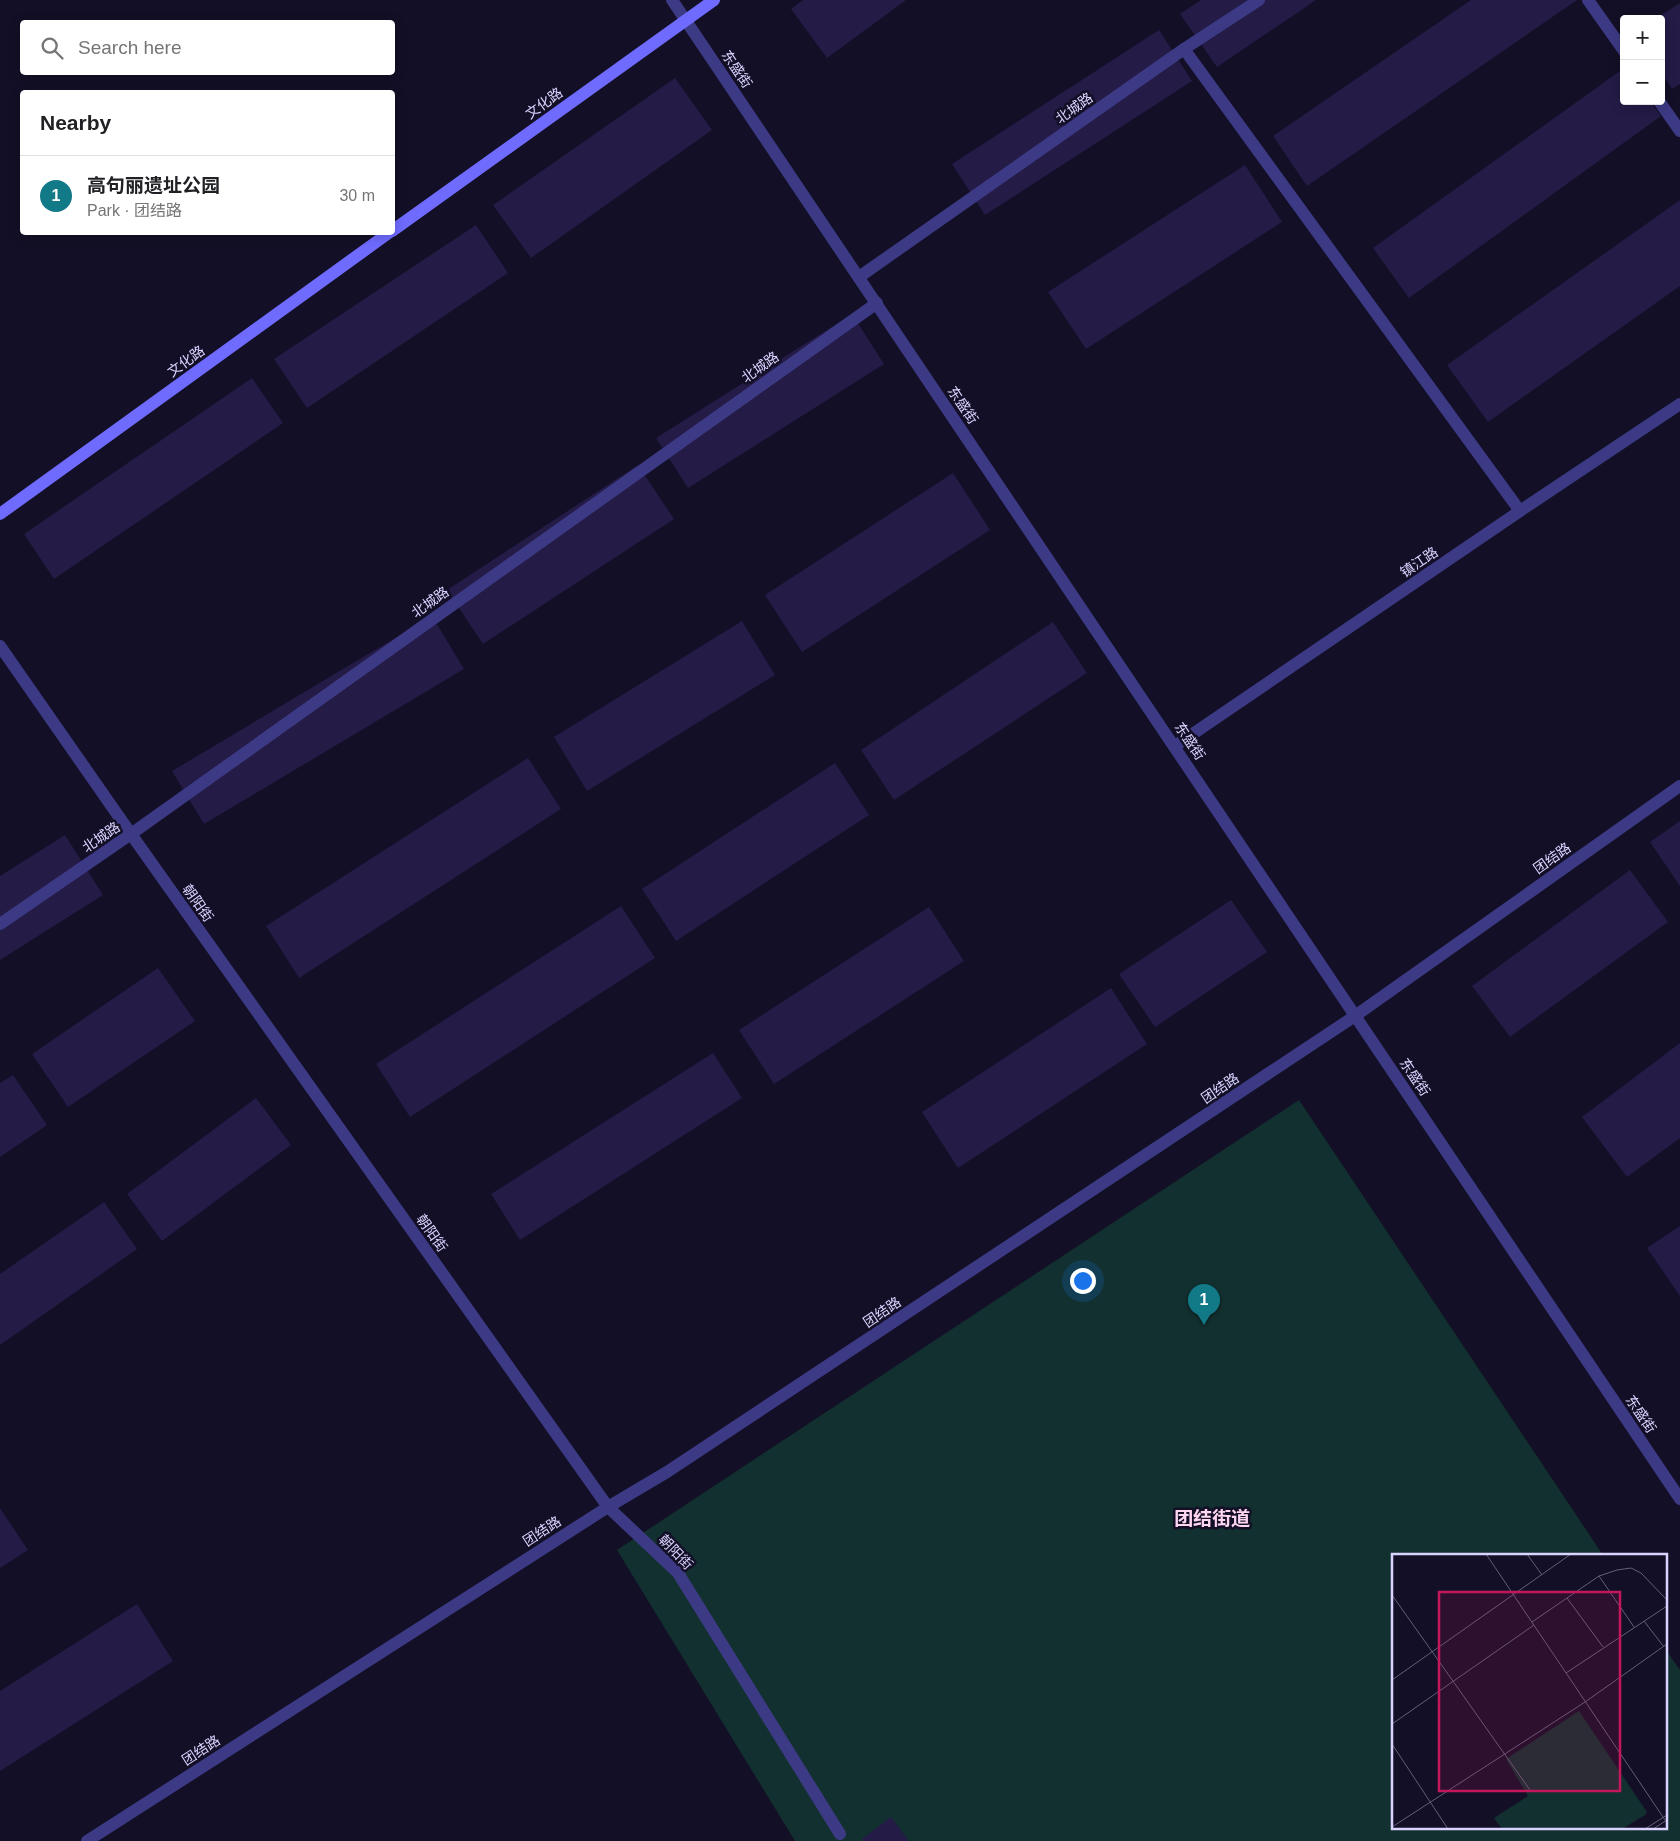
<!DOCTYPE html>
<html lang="en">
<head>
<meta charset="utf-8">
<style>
  :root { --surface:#fff; --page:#f6f6f6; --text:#202124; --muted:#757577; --line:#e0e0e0; --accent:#127987 }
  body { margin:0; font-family:Helvetica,"Noto Sans SC",sans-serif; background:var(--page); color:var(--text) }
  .controls { position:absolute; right:15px; top:15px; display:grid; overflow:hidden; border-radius:5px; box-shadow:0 2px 12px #0003 }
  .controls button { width:45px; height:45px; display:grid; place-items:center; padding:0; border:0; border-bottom:1px solid var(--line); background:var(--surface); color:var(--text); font:25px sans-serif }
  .you { position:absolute; left:1082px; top:1280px; width:18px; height:18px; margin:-12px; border:4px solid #fff; border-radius:50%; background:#1a73e8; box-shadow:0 0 0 8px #1a73e833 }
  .badge { display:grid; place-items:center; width:32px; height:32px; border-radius:50%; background:var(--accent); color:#fff; font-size:16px; font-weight:700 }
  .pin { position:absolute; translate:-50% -41px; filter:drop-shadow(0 1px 2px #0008) }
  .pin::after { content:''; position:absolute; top:26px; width:18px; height:15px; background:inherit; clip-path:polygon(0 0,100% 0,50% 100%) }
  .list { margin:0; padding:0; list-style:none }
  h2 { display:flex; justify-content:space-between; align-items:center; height:65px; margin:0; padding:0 20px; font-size:21px }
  h2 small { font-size:16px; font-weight:400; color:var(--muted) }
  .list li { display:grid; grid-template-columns:32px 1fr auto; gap:15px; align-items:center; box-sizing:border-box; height:80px; padding:0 20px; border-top:1px solid var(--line) }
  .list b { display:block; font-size:19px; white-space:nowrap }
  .list p { margin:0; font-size:16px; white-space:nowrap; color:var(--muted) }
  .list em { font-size:16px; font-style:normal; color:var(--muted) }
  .icon { flex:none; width:28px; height:28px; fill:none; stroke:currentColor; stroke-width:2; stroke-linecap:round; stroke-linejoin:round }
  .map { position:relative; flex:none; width:1680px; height:1841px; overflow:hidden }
  .search { position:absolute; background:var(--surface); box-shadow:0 2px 12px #0003; left:20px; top:20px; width:375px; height:55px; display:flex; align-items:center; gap:12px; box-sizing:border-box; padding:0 18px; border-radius:5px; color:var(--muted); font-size:19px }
  .panel { position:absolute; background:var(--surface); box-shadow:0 2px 12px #0003; left:20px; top:90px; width:375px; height:145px; border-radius:5px }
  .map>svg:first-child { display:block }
  .green { fill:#12302f }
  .building { fill:#241b47 }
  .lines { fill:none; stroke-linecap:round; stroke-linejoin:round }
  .minor { stroke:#3d3a85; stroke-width:12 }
  .tertiary { stroke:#3d3a85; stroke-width:12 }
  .secondary { stroke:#6f6bff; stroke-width:12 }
  .labels { text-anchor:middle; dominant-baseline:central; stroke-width:5; stroke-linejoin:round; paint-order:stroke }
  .street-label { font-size:14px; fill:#d9d4ff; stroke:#130f26 }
  .district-label { font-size:19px; font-weight:bold; fill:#ffd6f0; stroke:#130f26 }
  .inset-road { fill:none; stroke:#625e7d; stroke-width:1 }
  .view { fill:#c2185b; fill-opacity:0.15; stroke:#c2185b; stroke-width:2.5 }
  .inset-edge { fill:none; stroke:#d9d4ff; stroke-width:2.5 }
</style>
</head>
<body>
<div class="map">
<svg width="1680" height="1841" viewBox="0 0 1680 1841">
  <rect width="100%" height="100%" fill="#130f26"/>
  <!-- green -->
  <polygon class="green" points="1299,1100 1603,1555 1394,1555 1394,1827 1666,1827 1666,1650 1680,1670 1680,1841 795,1841 617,1550"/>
  <!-- building -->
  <g class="building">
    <polygon points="803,0 906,0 827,58 791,9"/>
    <polygon points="1201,0 1316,0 1217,67 1180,14"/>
    <polygon points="1471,0 1577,0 1307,186 1273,136"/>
    <polygon points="1680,3 1680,84 1672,89 1661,72 1661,19 1655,19"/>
    <polygon points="1159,30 1192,81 985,215 952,164"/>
    <polygon points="1624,68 1624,101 1650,101 1661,116 1409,298 1373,248"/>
    <polygon points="675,78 712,130 531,258 493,205"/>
    <polygon points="1245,165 1282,222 1086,349 1048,292"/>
    <polygon points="1680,200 1680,286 1488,422 1447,365"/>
    <polygon points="476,225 508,273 307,408 274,359"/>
    <polygon points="852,314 884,364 688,488 656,438"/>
    <polygon points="252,378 283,423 54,579 24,534"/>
    <polygon points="638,465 674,519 483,644 447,590"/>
    <polygon points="953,473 990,530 802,652 765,595"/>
    <polygon points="432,616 464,669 204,824 172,771"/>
    <polygon points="742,621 775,675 587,791 554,737"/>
    <polygon points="1053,622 1087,673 894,800 861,750"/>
    <polygon points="528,758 561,809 299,978 266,926"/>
    <polygon points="835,763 869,815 676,941 642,889"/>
    <polygon points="1680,821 1680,886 1650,842"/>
    <polygon points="65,835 103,895 0,960 0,876"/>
    <polygon points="1630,870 1668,922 1510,1037 1472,986"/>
    <polygon points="1231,900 1267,952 1155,1027 1119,974"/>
    <polygon points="621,906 655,958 410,1117 376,1064"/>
    <polygon points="929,907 964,961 774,1084 739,1030"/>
    <polygon points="158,968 195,1021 68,1107 32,1054"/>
    <polygon points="1111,988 1147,1044 958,1168 922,1112"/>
    <polygon points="1680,1043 1680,1138 1627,1177 1582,1117"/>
    <polygon points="713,1053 742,1098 520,1240 491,1194"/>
    <polygon points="13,1075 47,1125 0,1157 0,1083"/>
    <polygon points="256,1098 291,1145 162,1241 127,1194"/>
    <polygon points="104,1202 137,1249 0,1345 0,1274"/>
    <polygon points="1680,1226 1680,1296 1647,1248"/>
    <polygon points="0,1508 28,1550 0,1568"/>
    <polygon points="137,1604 173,1661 0,1771 0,1691"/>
    <polygon points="891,1817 909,1841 863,1841 862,1839"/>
  </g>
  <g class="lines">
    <!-- minor -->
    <g class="minor">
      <polyline points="1588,0 1624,51"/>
      <polyline points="1184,49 1520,511"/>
      <polyline points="1659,101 1680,131"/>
      <polyline points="859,277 1184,49 1259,0"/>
      <polyline points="0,646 131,834 608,1507 678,1573 840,1834"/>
      <polyline points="1175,746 1520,511 1680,404"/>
      <polyline points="0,924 131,834 877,303"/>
    </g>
    <!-- tertiary -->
    <g class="tertiary">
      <polyline points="672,0 1680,1499"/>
      <polyline points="87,1841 608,1507 667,1472 1355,1016 1680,786"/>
    </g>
    <!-- secondary -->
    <g class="secondary">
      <polyline points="392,231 714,0"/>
      <polyline points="0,514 390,232"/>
    </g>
  </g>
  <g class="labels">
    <!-- street labels -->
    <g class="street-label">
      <text transform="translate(737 69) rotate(56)">东盛街</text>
      <text transform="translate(544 103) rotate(-36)">文化路</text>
      <text transform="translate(1074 108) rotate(-35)">北城路</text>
      <text transform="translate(186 361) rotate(-36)">文化路</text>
      <text transform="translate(760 367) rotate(-35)">北城路</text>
      <text transform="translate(963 405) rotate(56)">东盛街</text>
      <text transform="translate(1419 562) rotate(-34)">镇江路</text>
      <text transform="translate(430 602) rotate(-35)">北城路</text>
      <text transform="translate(1190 741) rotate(56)">东盛街</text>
      <text transform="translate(101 837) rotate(-34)">北城路</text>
      <text transform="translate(1552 858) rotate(-35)">团结路</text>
      <text transform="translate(198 903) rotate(55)">朝阳街</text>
      <text transform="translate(1415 1077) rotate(56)">东盛街</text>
      <text transform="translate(1220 1088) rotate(-34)">团结路</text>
      <text transform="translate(432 1233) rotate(55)">朝阳街</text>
      <text transform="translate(882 1312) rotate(-34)">团结路</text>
      <text transform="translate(1641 1414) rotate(56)">东盛街</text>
      <text transform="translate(542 1531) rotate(-33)">团结路</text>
      <text transform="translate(676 1552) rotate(46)">朝阳街</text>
      <text transform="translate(201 1750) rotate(-33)">团结路</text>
    </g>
    <!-- district labels -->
    <g class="district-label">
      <text x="1212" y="1518">团结街道</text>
    </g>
  </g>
  <!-- overview -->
  <g transform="translate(1392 1554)">
    <rect width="275" height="275" fill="#130f26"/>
    <path d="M187 157 255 258 253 261 230 275H110L102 264 136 242 114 205Z" fill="#12302f"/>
    <path class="inset-road" d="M94 0 273 266M135 0 150 21M207 22 242 73M0 41 138 236M175 44 211 93M252 67 272 93M140 68 207 22 225 16 239 14 249 19 275 46M174 119 275 52M0 126 179 0M0 170 142 71M0 190 56 275M0 273 193 148 275 90M253 275 275 261M261 275 275 266"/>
    <path class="view" d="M47 38H228V237H47Z"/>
    <rect width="275" height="275" class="inset-edge"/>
  </g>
</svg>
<div class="controls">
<button>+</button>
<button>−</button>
</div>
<div class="you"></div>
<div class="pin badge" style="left:1204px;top:1325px">1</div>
<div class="search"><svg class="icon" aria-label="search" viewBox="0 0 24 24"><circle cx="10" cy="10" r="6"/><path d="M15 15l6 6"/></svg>Search here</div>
<section class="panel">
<h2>Nearby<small></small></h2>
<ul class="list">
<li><span class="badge">1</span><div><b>高句丽遗址公园</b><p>Park · 团结路</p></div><em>30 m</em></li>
</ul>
</section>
</div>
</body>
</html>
